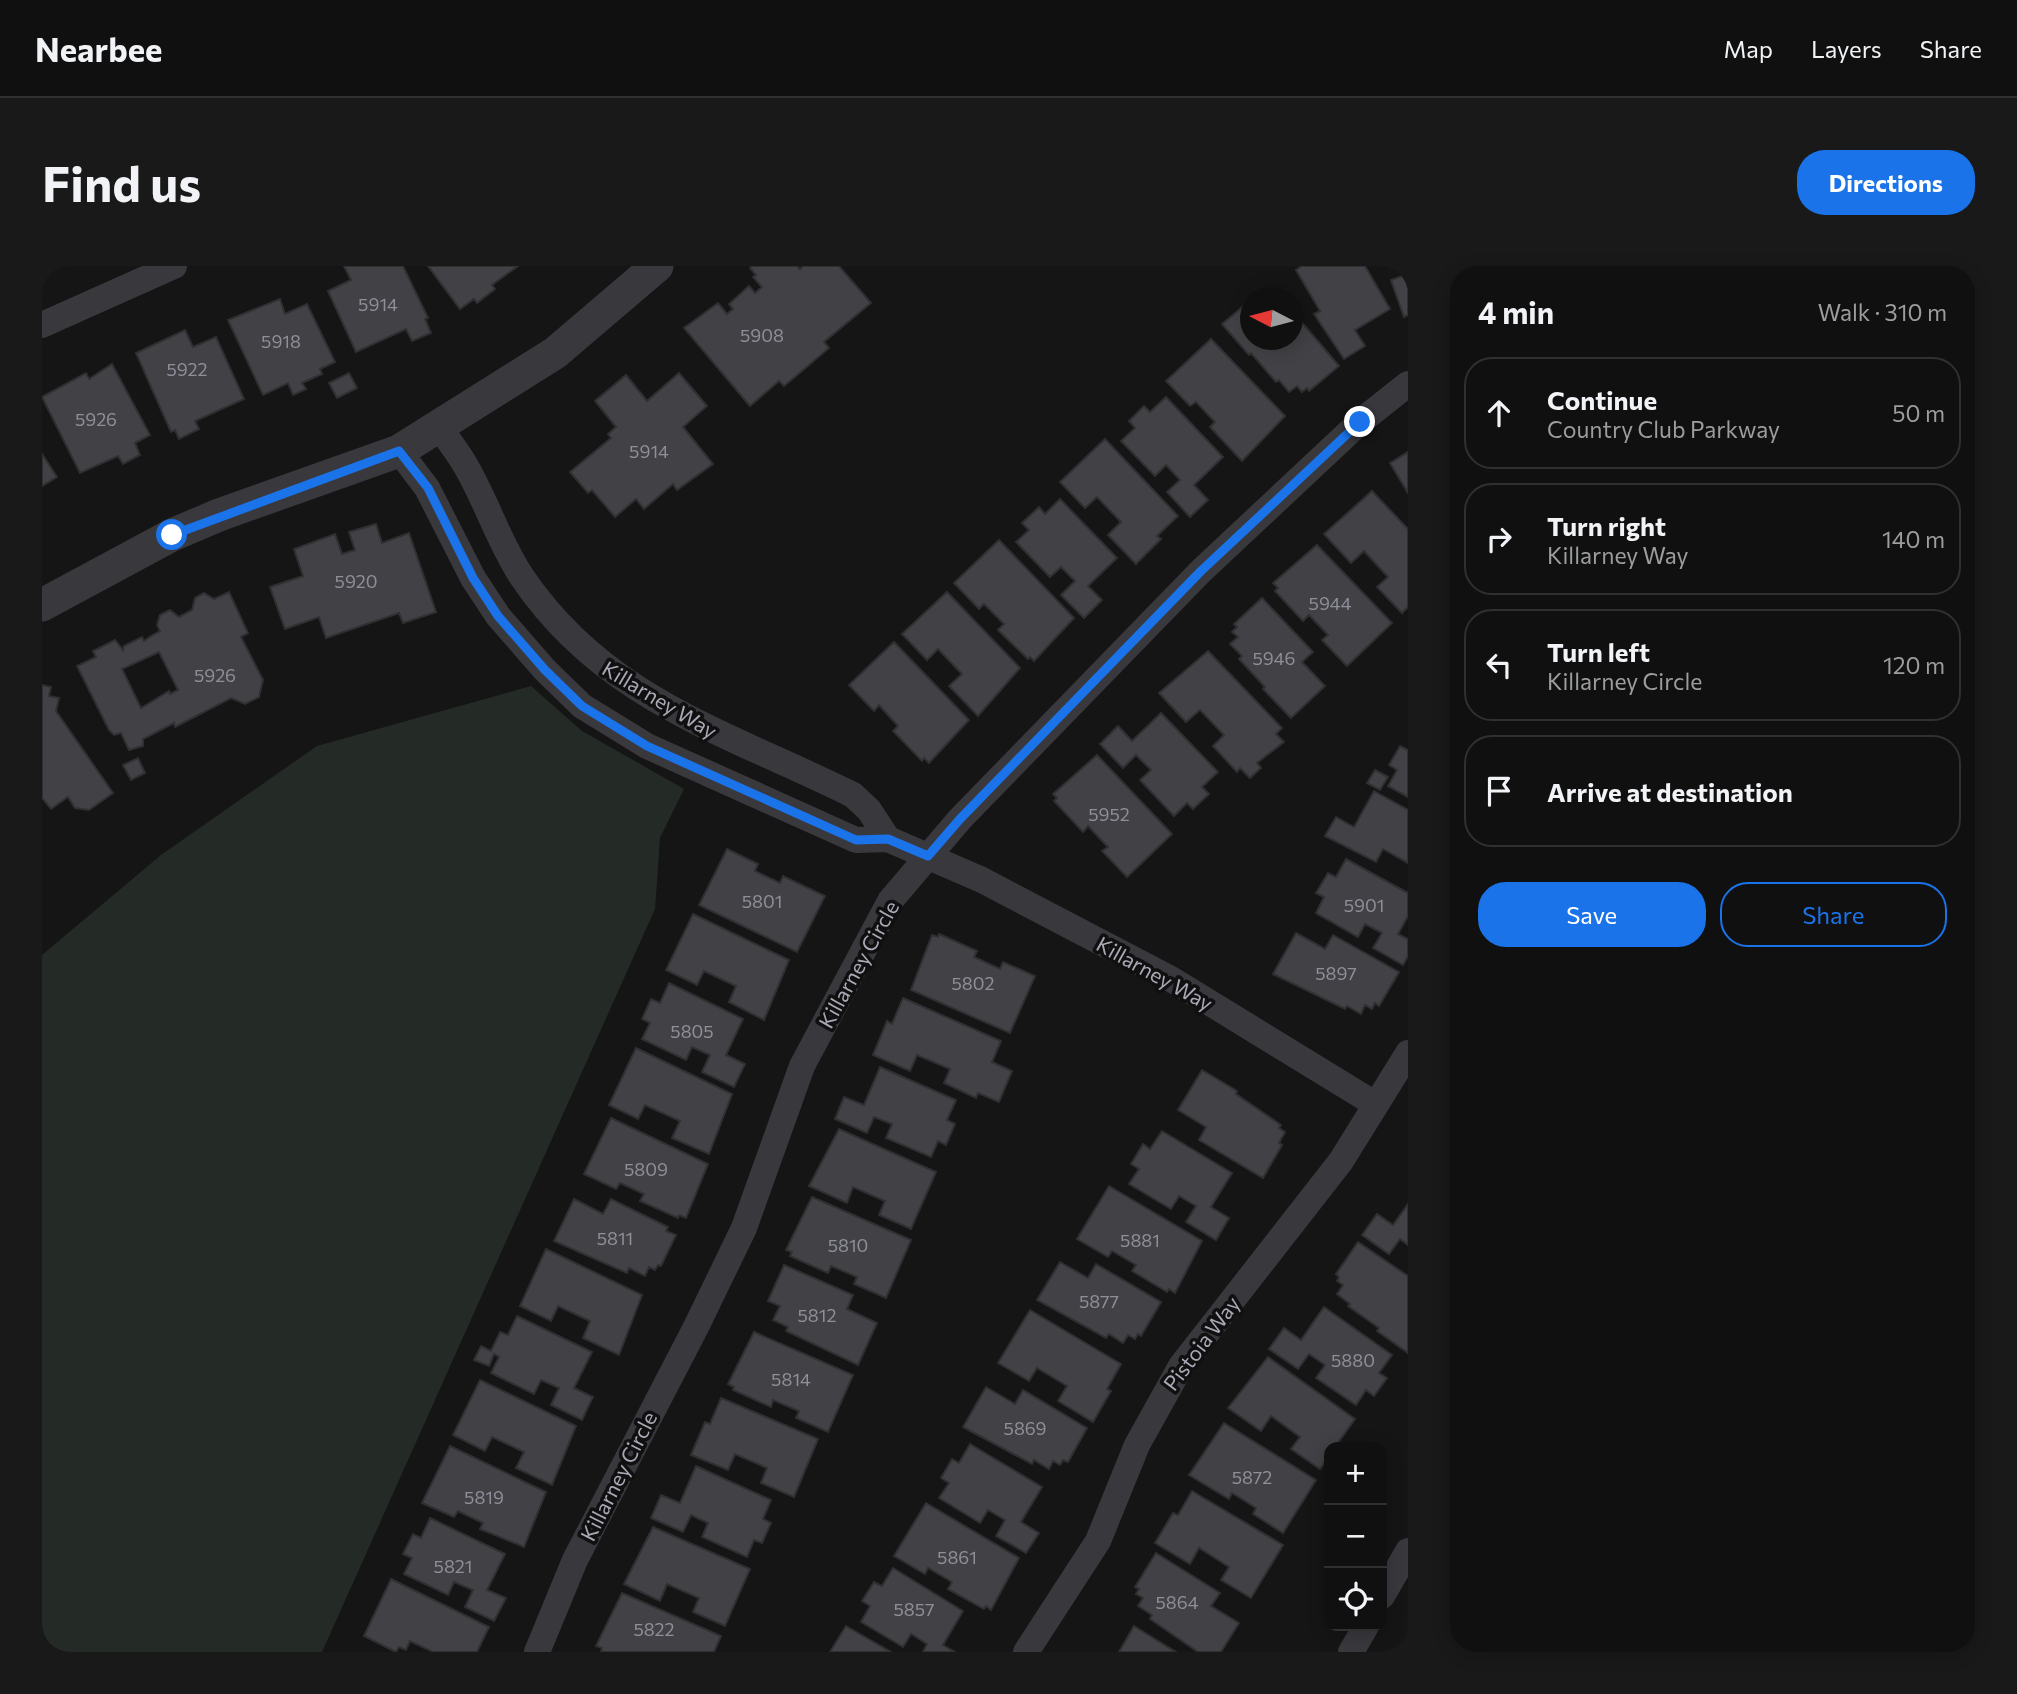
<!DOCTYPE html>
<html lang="en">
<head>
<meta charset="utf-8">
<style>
  :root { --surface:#101010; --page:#191919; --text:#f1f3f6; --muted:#9c9d9f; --line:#303030; --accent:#1a73e8 }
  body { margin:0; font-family:Commissioner,sans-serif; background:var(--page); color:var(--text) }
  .controls { position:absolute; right:21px; bottom:21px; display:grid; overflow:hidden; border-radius:14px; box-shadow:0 4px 18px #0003 }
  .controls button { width:63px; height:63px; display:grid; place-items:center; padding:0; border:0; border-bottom:2px solid var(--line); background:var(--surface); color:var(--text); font:35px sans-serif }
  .compass { position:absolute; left:1198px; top:21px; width:63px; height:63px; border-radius:50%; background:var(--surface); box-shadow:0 4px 18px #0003; rotate:276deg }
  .stop { position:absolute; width:21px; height:21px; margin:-16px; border:5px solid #1a73e8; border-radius:50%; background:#fff }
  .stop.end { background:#1a73e8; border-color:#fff; box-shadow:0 2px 7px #0008 }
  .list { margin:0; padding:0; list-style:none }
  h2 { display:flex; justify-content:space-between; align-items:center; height:91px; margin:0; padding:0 28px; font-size:30px }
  h2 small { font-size:23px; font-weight:400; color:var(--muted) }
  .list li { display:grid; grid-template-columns:46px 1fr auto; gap:21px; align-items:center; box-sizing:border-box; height:112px; margin:0 14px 14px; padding:0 14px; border:2px solid var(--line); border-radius:28px }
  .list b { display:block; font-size:26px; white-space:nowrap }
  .list p { margin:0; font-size:23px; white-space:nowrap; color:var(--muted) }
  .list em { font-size:23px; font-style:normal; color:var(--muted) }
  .actions { display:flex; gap:14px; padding:21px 28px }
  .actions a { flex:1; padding:16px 0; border:2px solid var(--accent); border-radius:28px; text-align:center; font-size:24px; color:var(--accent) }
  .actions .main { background:var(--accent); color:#fff }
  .icon { flex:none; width:38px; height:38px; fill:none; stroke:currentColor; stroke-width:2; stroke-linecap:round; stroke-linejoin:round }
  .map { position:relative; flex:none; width:1366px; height:1386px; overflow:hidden; border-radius:28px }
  header { display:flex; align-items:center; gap:42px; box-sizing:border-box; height:98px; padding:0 35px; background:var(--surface); border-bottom:2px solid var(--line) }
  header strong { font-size:33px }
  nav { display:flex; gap:38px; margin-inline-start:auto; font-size:24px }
  .intro { display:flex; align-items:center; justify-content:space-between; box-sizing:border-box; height:168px; padding:0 42px }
  h1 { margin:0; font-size:49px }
  .button { padding:18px 32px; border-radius:28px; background:var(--accent); color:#fff; font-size:24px; font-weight:700 }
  main { display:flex; gap:42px; padding:0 42px }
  aside { flex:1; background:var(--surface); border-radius:28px; box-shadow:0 4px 18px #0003 }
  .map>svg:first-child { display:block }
  .green { fill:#242b27 }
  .building { fill:#424246; stroke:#302f32; stroke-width:2; fill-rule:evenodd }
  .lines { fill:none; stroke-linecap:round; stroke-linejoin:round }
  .minor { stroke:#39383d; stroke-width:26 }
  .tertiary { stroke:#39383d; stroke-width:33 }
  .route { stroke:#1a73e8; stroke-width:9 }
  .labels { text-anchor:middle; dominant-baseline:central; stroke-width:7; stroke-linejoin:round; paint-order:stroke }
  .number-label { font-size:18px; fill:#8e8f99 }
  .street-label { font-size:21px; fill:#a8a9b5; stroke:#101011 }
</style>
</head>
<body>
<header>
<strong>Nearbee</strong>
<nav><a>Map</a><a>Layers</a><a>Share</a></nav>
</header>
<div class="intro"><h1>Find us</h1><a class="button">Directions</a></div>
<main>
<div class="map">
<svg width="1366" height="1386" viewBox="0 0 1366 1386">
  <rect width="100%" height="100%" fill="#151516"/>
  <!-- green -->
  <polygon class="green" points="489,420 540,465 642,523 618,572 613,643 280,1386 0,1386 0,689 119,589 275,480"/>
  <!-- building -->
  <g class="building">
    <polygon points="302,0 361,0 386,52 383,53 389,67 370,75 364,63 314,86 286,25 309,14"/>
    <polygon points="386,0 476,0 450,19 453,23 435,37 432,33 418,43"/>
    <polygon points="710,0 755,0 758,3 761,0 797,0 829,37 782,76 787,82 754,110 742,120 737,115 708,140 642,62 676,37 685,48 691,43 687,38 707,20 713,27 720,21 711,11 714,9 708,2"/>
    <polygon points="1260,0 1323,0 1348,43 1313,64 1323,80 1302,93 1272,48 1278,45 1254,4"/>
    <polygon points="1366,8 1366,49 1362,51 1349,14"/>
    <polygon points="238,33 243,48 265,38 293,96 278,103 280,108 260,117 264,123 251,129 246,117 221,129 186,54"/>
    <polygon points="1209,34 1209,74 1251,74 1251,46 1297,100 1267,125 1265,122 1260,126 1255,120 1247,126 1237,114 1234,116 1209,87 1207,89 1180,58"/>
    <polygon points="143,64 151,81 174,71 202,133 153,155 157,163 137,173 133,164 129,166 94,87"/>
    <polygon points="1169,73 1243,150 1200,195 1168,161 1173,156 1154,136 1148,140 1124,115"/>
    <polygon points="70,98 108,169 93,177 98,189 81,198 76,190 38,207 0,131 44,107 47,113"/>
    <polygon points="307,107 315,122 295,132 287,117"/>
    <polygon points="637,107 665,140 641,161 671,198 635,224 631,218 602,243 594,233 573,251 550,224 546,227 528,206 569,172 566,168 574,161 553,135 584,109 605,135"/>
    <polygon points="1124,131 1181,191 1152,219 1166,234 1148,251 1125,226 1138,214 1124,199 1113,210 1079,175 1093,162 1087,155 1102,140 1108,146"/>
    <polygon points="1063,173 1136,250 1115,270 1119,273 1094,298 1066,269 1079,256 1055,231 1043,242 1018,216"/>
    <polygon points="1366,186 1366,227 1348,197"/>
    <polygon points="0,188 15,211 0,220"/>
    <polygon points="1330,225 1366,263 1366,341 1360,347 1335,321 1346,311 1322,285 1309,297 1282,268"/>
    <polygon points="1018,233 1075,292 1046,320 1060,334 1042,352 1019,329 1033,315 1019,301 1008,311 974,276 987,264 980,257 997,241 1003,248"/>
    <polygon points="334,258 340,277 367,267 394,346 361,357 357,347 284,372 277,351 243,363 228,321 261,310 252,283 293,268 300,288 313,284 307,266"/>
    <polygon points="957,274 1032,352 992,395 988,391 986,393 956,364 962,358 942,338 937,343 912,317"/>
    <polygon points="1275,279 1350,357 1305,400 1280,374 1286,369 1267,349 1261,355 1233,325 1236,322 1231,317"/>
    <path d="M187 326 206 367 199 371 221 414 217 431 203 438 189 432 133 461 132 457 101 473V480L87 484 79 467 72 469 67 464 35 400 54 391 51 385 73 374 81 384 82 380 100 371 102 375 109 370 118 365 115 359 118 349 128 344 137 351 150 344 153 332 162 327 172 333ZM117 386 136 424 128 428 127 425 99 442 80 403Z"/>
    <polygon points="905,326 978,402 936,450 907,420 920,408 896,383 885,394 860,368"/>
    <polygon points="1220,332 1271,386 1260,396 1283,420 1249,452 1221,423 1223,421 1197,393 1200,390 1188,378 1196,371 1190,366 1195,361 1192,358"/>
    <polygon points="852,376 927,454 887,497 882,492 880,495 851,465 856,460 837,439 832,445 807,419"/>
    <polygon points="1166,385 1240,462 1234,468 1242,476 1215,497 1219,502 1208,512 1198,502 1195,506 1171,480 1182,469 1158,444 1144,456 1117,427"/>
    <polygon points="0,419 9,421 7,430 17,432 14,445 71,527 47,544 33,542 26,531 9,543 0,532"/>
    <polygon points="1119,447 1176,506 1160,521 1167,528 1151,543 1145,537 1132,550 1098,514 1109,504 1094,489 1081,502 1058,478 1076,460 1090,475"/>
    <polygon points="1358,480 1366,484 1366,531 1346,520 1355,504 1347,499"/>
    <polygon points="1055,489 1130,568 1085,611 1060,585 1066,581 1046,560 1041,566 1012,535 1015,532 1011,528"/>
    <polygon points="96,492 103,507 89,514 81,499"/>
    <polygon points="1333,504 1346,511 1338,524 1325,517"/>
    <polygon points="1332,525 1366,544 1366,597 1341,583 1334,596 1283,570 1294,551 1312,561"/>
    <polygon points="685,583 716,598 713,605 738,617 741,610 783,630 755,686 657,639"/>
    <polygon points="1304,593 1366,627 1366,650 1356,668 1366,673 1366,690 1361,699 1331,682 1340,667 1323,658 1316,671 1274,647 1282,631 1274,627 1286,607 1294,611"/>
    <polygon points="651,648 747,694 722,754 687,736 694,720 662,705 655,719 624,704"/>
    <polygon points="1254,667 1283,683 1291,669 1357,706 1337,740 1333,737 1330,743 1323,739 1319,748 1305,740 1303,743 1231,708"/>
    <polygon points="897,668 935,685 932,691 958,703 961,696 993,710 968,767 869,724 890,669 896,671"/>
    <polygon points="627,717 701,753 684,789 703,798 692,821 660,806 668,789 650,781 644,794 600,773 608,757 600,753 609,733 618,737"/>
    <polygon points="861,732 959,775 950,796 970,805 957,836 936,827 934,832 902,817 908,803 875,789 868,805 831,789 845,755 850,758"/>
    <polygon points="594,782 690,828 667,888 630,872 638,855 603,839 596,853 567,839"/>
    <polygon points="838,801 914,834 905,854 913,858 904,879 896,875 889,891 844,872 850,858 832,851 825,867 793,853 802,831 822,839"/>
    <polygon points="1160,804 1195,825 1194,828 1239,859 1237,862 1243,866 1237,877 1240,879 1221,912 1157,874 1164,861 1136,844"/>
    <polygon points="569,852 666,898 644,952 637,949 636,952 598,935 602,928 578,917 574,923 542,908"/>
    <polygon points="797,863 894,906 869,963 837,949 843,935 811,921 805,937 767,920"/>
    <polygon points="1120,865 1190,907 1169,941 1187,952 1174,974 1144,956 1154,940 1137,930 1129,943 1087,918 1097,903 1089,898 1101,878 1108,883"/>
    <polygon points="1067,920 1160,975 1133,1027 1127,1023 1125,1026 1090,1005 1094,999 1070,985 1066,991 1035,973"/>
    <polygon points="770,931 869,974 844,1032 812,1018 815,1011 789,1000 786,1007 748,990 750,986 744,984"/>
    <polygon points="532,933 561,948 569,933 626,961 624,965 634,969 619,1000 616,999 613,1004 607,1001 603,1010 587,1002 585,1007 512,975"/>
    <polygon points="1366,938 1366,979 1358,973 1347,988 1320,969 1335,948 1351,959"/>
    <polygon points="1316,976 1366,1010 1366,1087 1335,1065 1337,1062 1306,1040 1308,1038 1295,1028 1301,1019 1295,1015 1297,1011 1294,1008"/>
    <polygon points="504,983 600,1029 577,1089 541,1072 548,1055 516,1040 509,1055 478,1040"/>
    <polygon points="1018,996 1046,1012 1054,998 1119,1036 1099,1070 1096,1068 1093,1073 1086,1069 1081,1077 1067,1068 1064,1072 995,1034"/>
    <polygon points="742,999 811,1029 805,1043 835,1057 816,1099 744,1065 746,1061 731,1054 738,1040 726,1035"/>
    <polygon points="1282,1041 1350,1089 1337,1107 1345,1112 1332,1130 1324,1124 1314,1139 1274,1112 1283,1099 1267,1088 1256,1103 1227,1083 1242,1062 1259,1074"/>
    <polygon points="988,1044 1079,1098 1065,1123 1069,1125 1051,1156 1016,1135 1025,1120 995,1102 987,1115 956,1097"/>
    <polygon points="475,1050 550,1086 532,1122 551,1131 540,1154 509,1139 517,1122 499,1114 492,1128 449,1107 457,1091 452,1088 447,1100 432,1094 439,1080 449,1085 458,1066 466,1069"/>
    <polygon points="712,1066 811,1109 786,1166 754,1152 757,1145 731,1134 729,1141 691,1124 692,1121 686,1118"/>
    <polygon points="1226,1091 1313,1153 1293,1181 1287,1181 1287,1190 1278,1203 1249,1183 1258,1171 1229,1150 1219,1165 1186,1142"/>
    <polygon points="438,1114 534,1160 510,1219 474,1202 482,1186 450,1171 443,1185 411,1169"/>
    <polygon points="944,1121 973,1138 981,1124 1045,1162 1026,1196 1021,1194 1018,1199 1011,1195 1007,1203 992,1194 990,1198 921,1161"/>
    <polygon points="679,1132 776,1173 752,1231 719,1217 725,1202 693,1188 686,1204 649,1189 663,1156 668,1158"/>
    <polygon points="1182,1157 1274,1214 1241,1267 1211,1248 1214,1242 1190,1227 1187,1233 1147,1209"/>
    <polygon points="928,1178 1000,1221 979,1256 997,1267 984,1287 954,1270 963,1254 946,1244 938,1257 897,1232 907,1217 899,1212 910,1193 917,1197"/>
    <polygon points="408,1180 504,1226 482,1281 438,1263 441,1257 416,1245 412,1251 380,1237"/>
    <polygon points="654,1200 729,1234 721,1253 729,1257 720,1277 712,1274 705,1291 660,1271 666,1257 649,1249 641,1266 609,1252 619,1229 638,1237"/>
    <polygon points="1150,1225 1241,1279 1209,1332 1179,1314 1187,1301 1157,1282 1148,1298 1113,1277 1131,1247 1136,1249"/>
    <polygon points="884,1237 977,1292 949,1344 944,1340 942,1343 906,1323 910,1316 886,1302 883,1308 852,1290"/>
    <polygon points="388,1252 463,1288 445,1324 464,1332 452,1355 423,1341 431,1324 412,1316 406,1329 362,1308 370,1292 361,1288 371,1268 379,1272"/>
    <polygon points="611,1261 708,1303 683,1360 651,1346 657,1332 625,1318 618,1335 582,1318"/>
    <polygon points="1114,1287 1178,1327 1169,1340 1197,1357 1179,1386 1156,1386 1108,1353 1110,1349 1096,1340 1101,1332 1094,1328 1097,1323 1093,1321"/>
    <polygon points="851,1302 921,1345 901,1379 913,1386 881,1386 885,1378 869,1368 861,1381 819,1356 828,1340 820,1335 832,1316 840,1320"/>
    <polygon points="349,1313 447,1361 435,1386 391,1386 368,1375 364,1384 357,1381 354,1386 322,1370"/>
    <polygon points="580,1327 679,1370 672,1386 559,1386 560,1382 554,1380"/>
    <polygon points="804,1360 849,1386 788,1386"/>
    <polygon points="1092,1360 1134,1386 1077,1386"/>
  </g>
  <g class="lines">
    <!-- minor -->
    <g class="minor">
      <polyline points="0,59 132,0"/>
      <path d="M398 162C406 174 415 185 422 197 444 233 456 275 480 311 562 433 686 467 811 529L827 544 846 573"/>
      <polyline points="357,185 385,222 431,312 456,350 503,404 540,440 605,480 814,574 846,573 940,614 1129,713 1333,838"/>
      <polyline points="1340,1330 1366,1285"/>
      <polyline points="495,1386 533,1294 654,1061 702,962 760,800 848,635 918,553 1159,305 1318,156 1366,118"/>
      <polyline points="984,1386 1056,1275 1095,1179 1139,1100 1299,895 1366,787"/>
      <polyline points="1309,1386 1324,1360"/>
    </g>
    <!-- tertiary -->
    <polyline class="tertiary" points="0,339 130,269 177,249 357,185 513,87 615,0"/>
  </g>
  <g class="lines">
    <!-- route -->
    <polyline class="route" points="130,269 357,185 386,222 431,312 456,350 503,404 540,440 605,480 814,574 846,573 886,590 918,553 1159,305 1318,156"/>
  </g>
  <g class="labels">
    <!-- number labels -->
    <g class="number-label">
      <text x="336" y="38">5914</text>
      <text x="720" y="69">5908</text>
      <text x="239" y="75">5918</text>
      <text x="145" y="103">5922</text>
      <text x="54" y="153">5926</text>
      <text x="607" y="185">5914</text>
      <text x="314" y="315">5920</text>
      <text x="1288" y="337">5944</text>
      <text x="1232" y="392">5946</text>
      <text x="173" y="409">5926</text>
      <text x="1067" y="548">5952</text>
      <text x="720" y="635">5801</text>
      <text x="1322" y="639">5901</text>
      <text x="1294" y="707">5897</text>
      <text x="931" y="717">5802</text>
      <text x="650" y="765">5805</text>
      <text x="604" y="903">5809</text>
      <text x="573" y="972">5811</text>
      <text x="1098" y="974">5881</text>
      <text x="806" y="979">5810</text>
      <text x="1057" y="1035">5877</text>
      <text x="775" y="1049">5812</text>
      <text x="1311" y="1094">5880</text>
      <text x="749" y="1113">5814</text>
      <text x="983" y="1162">5869</text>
      <text x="1210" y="1211">5872</text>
      <text x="442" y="1231">5819</text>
      <text x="915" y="1291">5861</text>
      <text x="411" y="1300">5821</text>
      <text x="1135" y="1336">5864</text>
      <text x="872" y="1343">5857</text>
      <text x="612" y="1363">5822</text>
    </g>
    <!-- street labels -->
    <g class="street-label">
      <text transform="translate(618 433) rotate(31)">Killarney Way</text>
      <text transform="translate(816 698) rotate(-61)">Killarney Circle</text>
      <text transform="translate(1113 707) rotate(29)">Killarney Way</text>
      <text transform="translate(1159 1077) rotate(-53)">Pistoia Way</text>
      <text transform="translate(576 1210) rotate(-63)">Killarney Circle</text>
    </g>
  </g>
</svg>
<div class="controls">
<button>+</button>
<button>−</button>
<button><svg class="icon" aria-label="locate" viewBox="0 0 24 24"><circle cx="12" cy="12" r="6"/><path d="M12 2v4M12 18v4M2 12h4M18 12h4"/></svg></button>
</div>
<svg class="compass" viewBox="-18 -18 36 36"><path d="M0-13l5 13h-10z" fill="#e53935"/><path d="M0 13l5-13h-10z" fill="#9c9d9f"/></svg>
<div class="stop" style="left:130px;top:269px"></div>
<div class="stop end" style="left:1318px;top:156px"></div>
</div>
<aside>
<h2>4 min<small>Walk · 310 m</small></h2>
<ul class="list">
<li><svg class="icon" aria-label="ahead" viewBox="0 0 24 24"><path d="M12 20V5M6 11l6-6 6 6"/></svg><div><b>Continue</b><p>Country Club Parkway</p></div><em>50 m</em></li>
<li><svg class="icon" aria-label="right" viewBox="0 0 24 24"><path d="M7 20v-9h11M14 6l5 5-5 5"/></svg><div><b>Turn right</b><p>Killarney Way</p></div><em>140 m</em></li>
<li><svg class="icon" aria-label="left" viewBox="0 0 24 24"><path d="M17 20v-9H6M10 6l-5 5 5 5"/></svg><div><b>Turn left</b><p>Killarney Circle</p></div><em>120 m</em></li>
<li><svg class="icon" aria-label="arrive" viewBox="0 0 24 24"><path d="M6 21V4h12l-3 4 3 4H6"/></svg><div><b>Arrive at destination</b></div></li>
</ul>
<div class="actions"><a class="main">Save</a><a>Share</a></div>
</aside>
</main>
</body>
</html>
